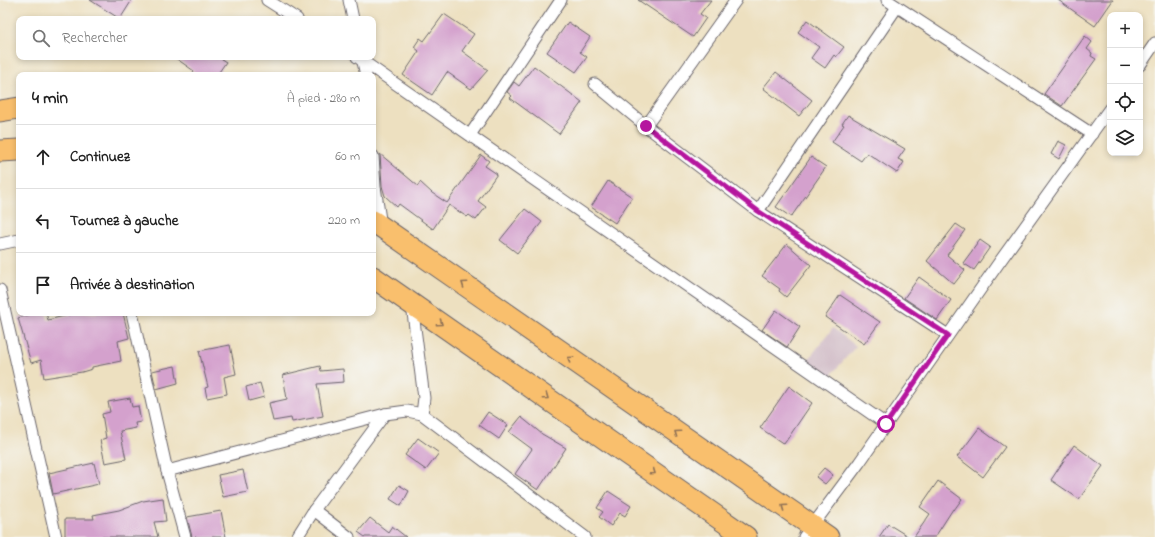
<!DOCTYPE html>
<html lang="fr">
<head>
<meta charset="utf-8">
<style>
  :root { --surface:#fff; --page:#f2f2f2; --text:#222; --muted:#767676; --line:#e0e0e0 }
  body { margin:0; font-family:"Indie Flower",sans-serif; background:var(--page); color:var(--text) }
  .controls { position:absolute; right:12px; top:12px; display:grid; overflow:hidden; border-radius:8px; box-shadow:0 2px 6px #0003 }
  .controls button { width:36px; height:36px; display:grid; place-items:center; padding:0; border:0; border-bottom:1px solid var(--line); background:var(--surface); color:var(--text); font:20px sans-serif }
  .stop { position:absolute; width:12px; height:12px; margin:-9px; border:3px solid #b5179e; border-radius:50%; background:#fff }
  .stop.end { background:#b5179e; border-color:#fff; box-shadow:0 1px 4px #0008 }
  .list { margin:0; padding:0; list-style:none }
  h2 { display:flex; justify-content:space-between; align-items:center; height:52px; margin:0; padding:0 16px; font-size:17px }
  h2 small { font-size:13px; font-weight:400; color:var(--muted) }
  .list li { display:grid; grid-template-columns:26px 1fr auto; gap:12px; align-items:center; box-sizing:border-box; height:64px; padding:0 16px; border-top:1px solid var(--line) }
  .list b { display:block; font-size:15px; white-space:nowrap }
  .list em { font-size:13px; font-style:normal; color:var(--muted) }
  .icon { flex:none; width:22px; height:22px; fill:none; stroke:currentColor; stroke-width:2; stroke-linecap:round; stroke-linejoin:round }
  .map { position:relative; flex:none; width:1155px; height:537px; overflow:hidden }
  .search { position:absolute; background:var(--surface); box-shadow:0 2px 6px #0003; left:16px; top:16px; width:360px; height:44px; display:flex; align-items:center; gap:10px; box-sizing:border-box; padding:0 14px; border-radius:8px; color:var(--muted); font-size:15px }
  .panel { position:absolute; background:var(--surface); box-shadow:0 2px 6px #0003; left:16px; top:72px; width:360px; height:244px; border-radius:8px }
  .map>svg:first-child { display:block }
  .industrial { fill:#d2bdc8 }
  .building { fill:#d4a1cd }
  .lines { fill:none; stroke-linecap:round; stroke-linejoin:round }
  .street-casing { stroke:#69646a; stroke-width:13 }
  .highway-casing { stroke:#69646a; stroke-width:23 }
  .street { stroke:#fff; stroke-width:11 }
  .highway { stroke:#f9bf6d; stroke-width:21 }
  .oneway { stroke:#8e7054 }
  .route { stroke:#b5179e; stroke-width:5 }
</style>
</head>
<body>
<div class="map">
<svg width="1155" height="537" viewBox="0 0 1155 537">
  <rect width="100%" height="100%" fill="#f6f6f2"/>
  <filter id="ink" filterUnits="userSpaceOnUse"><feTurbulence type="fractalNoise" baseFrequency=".025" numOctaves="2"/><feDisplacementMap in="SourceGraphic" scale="8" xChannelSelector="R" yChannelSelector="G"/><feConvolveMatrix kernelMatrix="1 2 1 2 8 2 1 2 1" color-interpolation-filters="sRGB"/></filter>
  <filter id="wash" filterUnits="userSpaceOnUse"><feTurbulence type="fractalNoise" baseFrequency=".012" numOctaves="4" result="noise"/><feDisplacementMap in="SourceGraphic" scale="16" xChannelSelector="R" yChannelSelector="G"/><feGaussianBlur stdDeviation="0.9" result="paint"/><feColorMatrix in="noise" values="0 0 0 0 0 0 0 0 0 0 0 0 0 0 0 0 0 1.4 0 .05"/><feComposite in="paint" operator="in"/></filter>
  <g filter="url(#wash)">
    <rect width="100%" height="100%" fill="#ede0c0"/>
    <!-- industrial -->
    <polygon class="industrial" points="833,328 856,346 826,381 804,365"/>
    <g id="blocks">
      <!-- building -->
      <g class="building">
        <polygon points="90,0 132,0 120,19"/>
        <polygon points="638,0 711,0 700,14 706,18 693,37"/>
        <polygon points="1058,0 1113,0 1095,26"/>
        <polygon points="444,14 474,34 462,51 488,70 471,89 447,72 432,95 403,75 419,51 414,47 420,38 424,41"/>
        <polygon points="807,20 844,47 836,57 834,55 825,68 811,58 819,47 798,32"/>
        <polygon points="568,22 590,37 580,52 587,57 576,72 547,52"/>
        <polygon points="1085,36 1092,42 1087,49 1092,53 1091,56 1096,59 1062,106 1044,94"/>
        <polygon points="174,57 218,57 226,62 217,75 191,75 194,71"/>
        <polygon points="534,66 582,102 559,134 510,98 512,96 507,92 514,82 519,86"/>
        <polygon points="776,72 812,100 799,116 763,88"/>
        <polygon points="848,115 905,149 898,159 904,162 897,173 867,153 861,161 832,142 844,125 842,124"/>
        <polygon points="1058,141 1066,145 1059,159 1051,154"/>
        <polygon points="380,154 418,186 420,182 432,193 447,203 481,155 489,161 485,166 497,174 478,201 486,207 476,220 469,215 467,217 449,205 433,229 399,204 397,207 385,196 382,186"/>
        <polygon points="811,157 826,167 791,217 776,207"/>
        <polygon points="608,181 632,197 615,223 591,207"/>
        <polygon points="525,209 542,222 517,253 500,240"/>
        <polygon points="956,224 965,230 947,255 965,270 954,284 927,261"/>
        <polygon points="980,240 990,247 974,270 963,263"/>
        <polygon points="787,244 811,265 786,297 779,291 780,289 762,276"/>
        <polygon points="919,277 951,300 937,320 904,298"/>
        <polygon points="840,295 880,322 864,344 825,317"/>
        <polygon points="776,310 800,327 787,347 762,330"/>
        <polygon points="35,313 46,313 48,320 76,313 123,313 129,338 118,341 121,361 92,367 92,369 82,372 44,378 41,360 31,363 18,318"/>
        <polygon points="230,345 236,374 224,377 227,394 207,398 205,388 208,387 199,351"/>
        <polygon points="175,366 178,383 156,389 152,371"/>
        <polygon points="320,366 321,371 343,369 344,382 317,384 323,416 292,422 291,418 273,421 269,403 287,399 283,375"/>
        <polygon points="260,383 264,397 249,401 246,387"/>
        <polygon points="789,386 812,403 784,444 760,428"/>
        <polygon points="130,398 132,407 138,406 141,422 135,423 136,428 120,431 126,459 105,463 100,440 106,438 102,414 110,412 108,402"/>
        <polygon points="488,412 508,425 499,439 479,425"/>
        <polygon points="521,417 542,434 566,448 538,490 515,474 532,449 509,432"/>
        <polygon points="979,428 1005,447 983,477 957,457"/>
        <polygon points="418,438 439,453 426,470 405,455"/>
        <polygon points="1074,445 1103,466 1079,499 1051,480"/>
        <polygon points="94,463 99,484 53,494 49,473"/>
        <polygon points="824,468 833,475 825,484 816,477"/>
        <polygon points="243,470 248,492 223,497 218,475"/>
        <polygon points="938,481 962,499 954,510 953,509 935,537 914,537 930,514 920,507"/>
        <polygon points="399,485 409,491 401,506 390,499"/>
        <polygon points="608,491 631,506 625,516 620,513 611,526 599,517 603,512 597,508"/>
        <polygon points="163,498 166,521 154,522 158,537 65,537 65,519 94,519 93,515 119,510 143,501"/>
        <polygon points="221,511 226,537 192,537 187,517"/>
        <polygon points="370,518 388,532 392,526 406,537 365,537 358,532"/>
        <polygon points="888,524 909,537 879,537"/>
      </g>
    </g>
  </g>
  <g filter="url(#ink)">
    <use href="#blocks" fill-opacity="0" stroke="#69646a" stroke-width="1"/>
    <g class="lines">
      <defs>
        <g id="street">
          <polyline points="267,0 297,19"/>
          <polyline points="349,0 353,19"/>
          <polyline points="887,0 1092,134"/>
          <polyline points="357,57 886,424"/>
          <polyline points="362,58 366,75"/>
          <polyline points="1140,65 1155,43"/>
          <polyline points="595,84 646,126 758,211 948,335"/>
          <polyline points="646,126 736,0"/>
          <polyline points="470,135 561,0"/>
          <polyline points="373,156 375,187 381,226"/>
          <polyline points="758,211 897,7"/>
          <polyline points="0,244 19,240"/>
          <polyline points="0,290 56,537"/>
          <polyline points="412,305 424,398 422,414"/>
          <polyline points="132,313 167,471 185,537"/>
          <polyline points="167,471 385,414 407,411 422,414 585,537"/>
          <polyline points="314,510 349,537"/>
          <polyline points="297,537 314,510 385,414"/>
          <polyline points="804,537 859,463 998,264 1110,108"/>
        </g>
        <g id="highway">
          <polyline points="0,111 19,108"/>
          <polyline points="0,151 19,150"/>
          <polyline points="373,221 828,537"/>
          <polyline points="373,277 746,537"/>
        </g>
      </defs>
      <!-- street casing -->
      <use href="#street" class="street-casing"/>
      <!-- highway casing -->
      <use href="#highway" class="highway-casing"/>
      <!-- street -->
      <use href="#street" class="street"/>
      <!-- highway -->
      <use href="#highway" class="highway"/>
    </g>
    <!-- one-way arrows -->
    <defs><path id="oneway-chevron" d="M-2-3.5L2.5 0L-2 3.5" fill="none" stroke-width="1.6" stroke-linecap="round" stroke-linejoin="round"/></defs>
    <g class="oneway">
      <use href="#oneway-chevron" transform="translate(464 284) rotate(-145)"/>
      <use href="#oneway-chevron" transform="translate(440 323) rotate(35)"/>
      <use href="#oneway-chevron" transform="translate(570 359) rotate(-145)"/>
      <use href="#oneway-chevron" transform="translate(546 397) rotate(35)"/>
      <use href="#oneway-chevron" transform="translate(677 433) rotate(-145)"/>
      <use href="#oneway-chevron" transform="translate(653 472) rotate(35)"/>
      <use href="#oneway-chevron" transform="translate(784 507) rotate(-145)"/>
    </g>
  </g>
  <g class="lines" filter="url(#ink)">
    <!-- route -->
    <polyline class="route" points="646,126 758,211 948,335 886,424"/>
  </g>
</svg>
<div class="controls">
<button>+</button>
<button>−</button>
<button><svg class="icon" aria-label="locate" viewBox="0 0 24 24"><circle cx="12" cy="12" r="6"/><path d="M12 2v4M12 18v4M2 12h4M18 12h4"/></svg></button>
<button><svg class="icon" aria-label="layers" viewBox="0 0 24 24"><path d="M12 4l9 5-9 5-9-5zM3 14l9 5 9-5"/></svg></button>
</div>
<div class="stop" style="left:886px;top:424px"></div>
<div class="stop end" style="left:646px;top:126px"></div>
<div class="search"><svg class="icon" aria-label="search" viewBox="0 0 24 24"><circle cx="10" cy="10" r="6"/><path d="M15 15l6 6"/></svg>Rechercher</div>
<section class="panel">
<h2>4 min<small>À pied · 280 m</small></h2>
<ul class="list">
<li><svg class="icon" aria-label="ahead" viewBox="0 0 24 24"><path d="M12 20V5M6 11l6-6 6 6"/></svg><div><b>Continuez</b></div><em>60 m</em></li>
<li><svg class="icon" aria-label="left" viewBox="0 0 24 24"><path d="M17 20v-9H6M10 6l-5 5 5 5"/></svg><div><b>Tournez à gauche</b></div><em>220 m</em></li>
<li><svg class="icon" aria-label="arrive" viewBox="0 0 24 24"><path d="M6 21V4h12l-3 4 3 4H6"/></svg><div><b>Arrivée à destination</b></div></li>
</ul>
</section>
</div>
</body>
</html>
